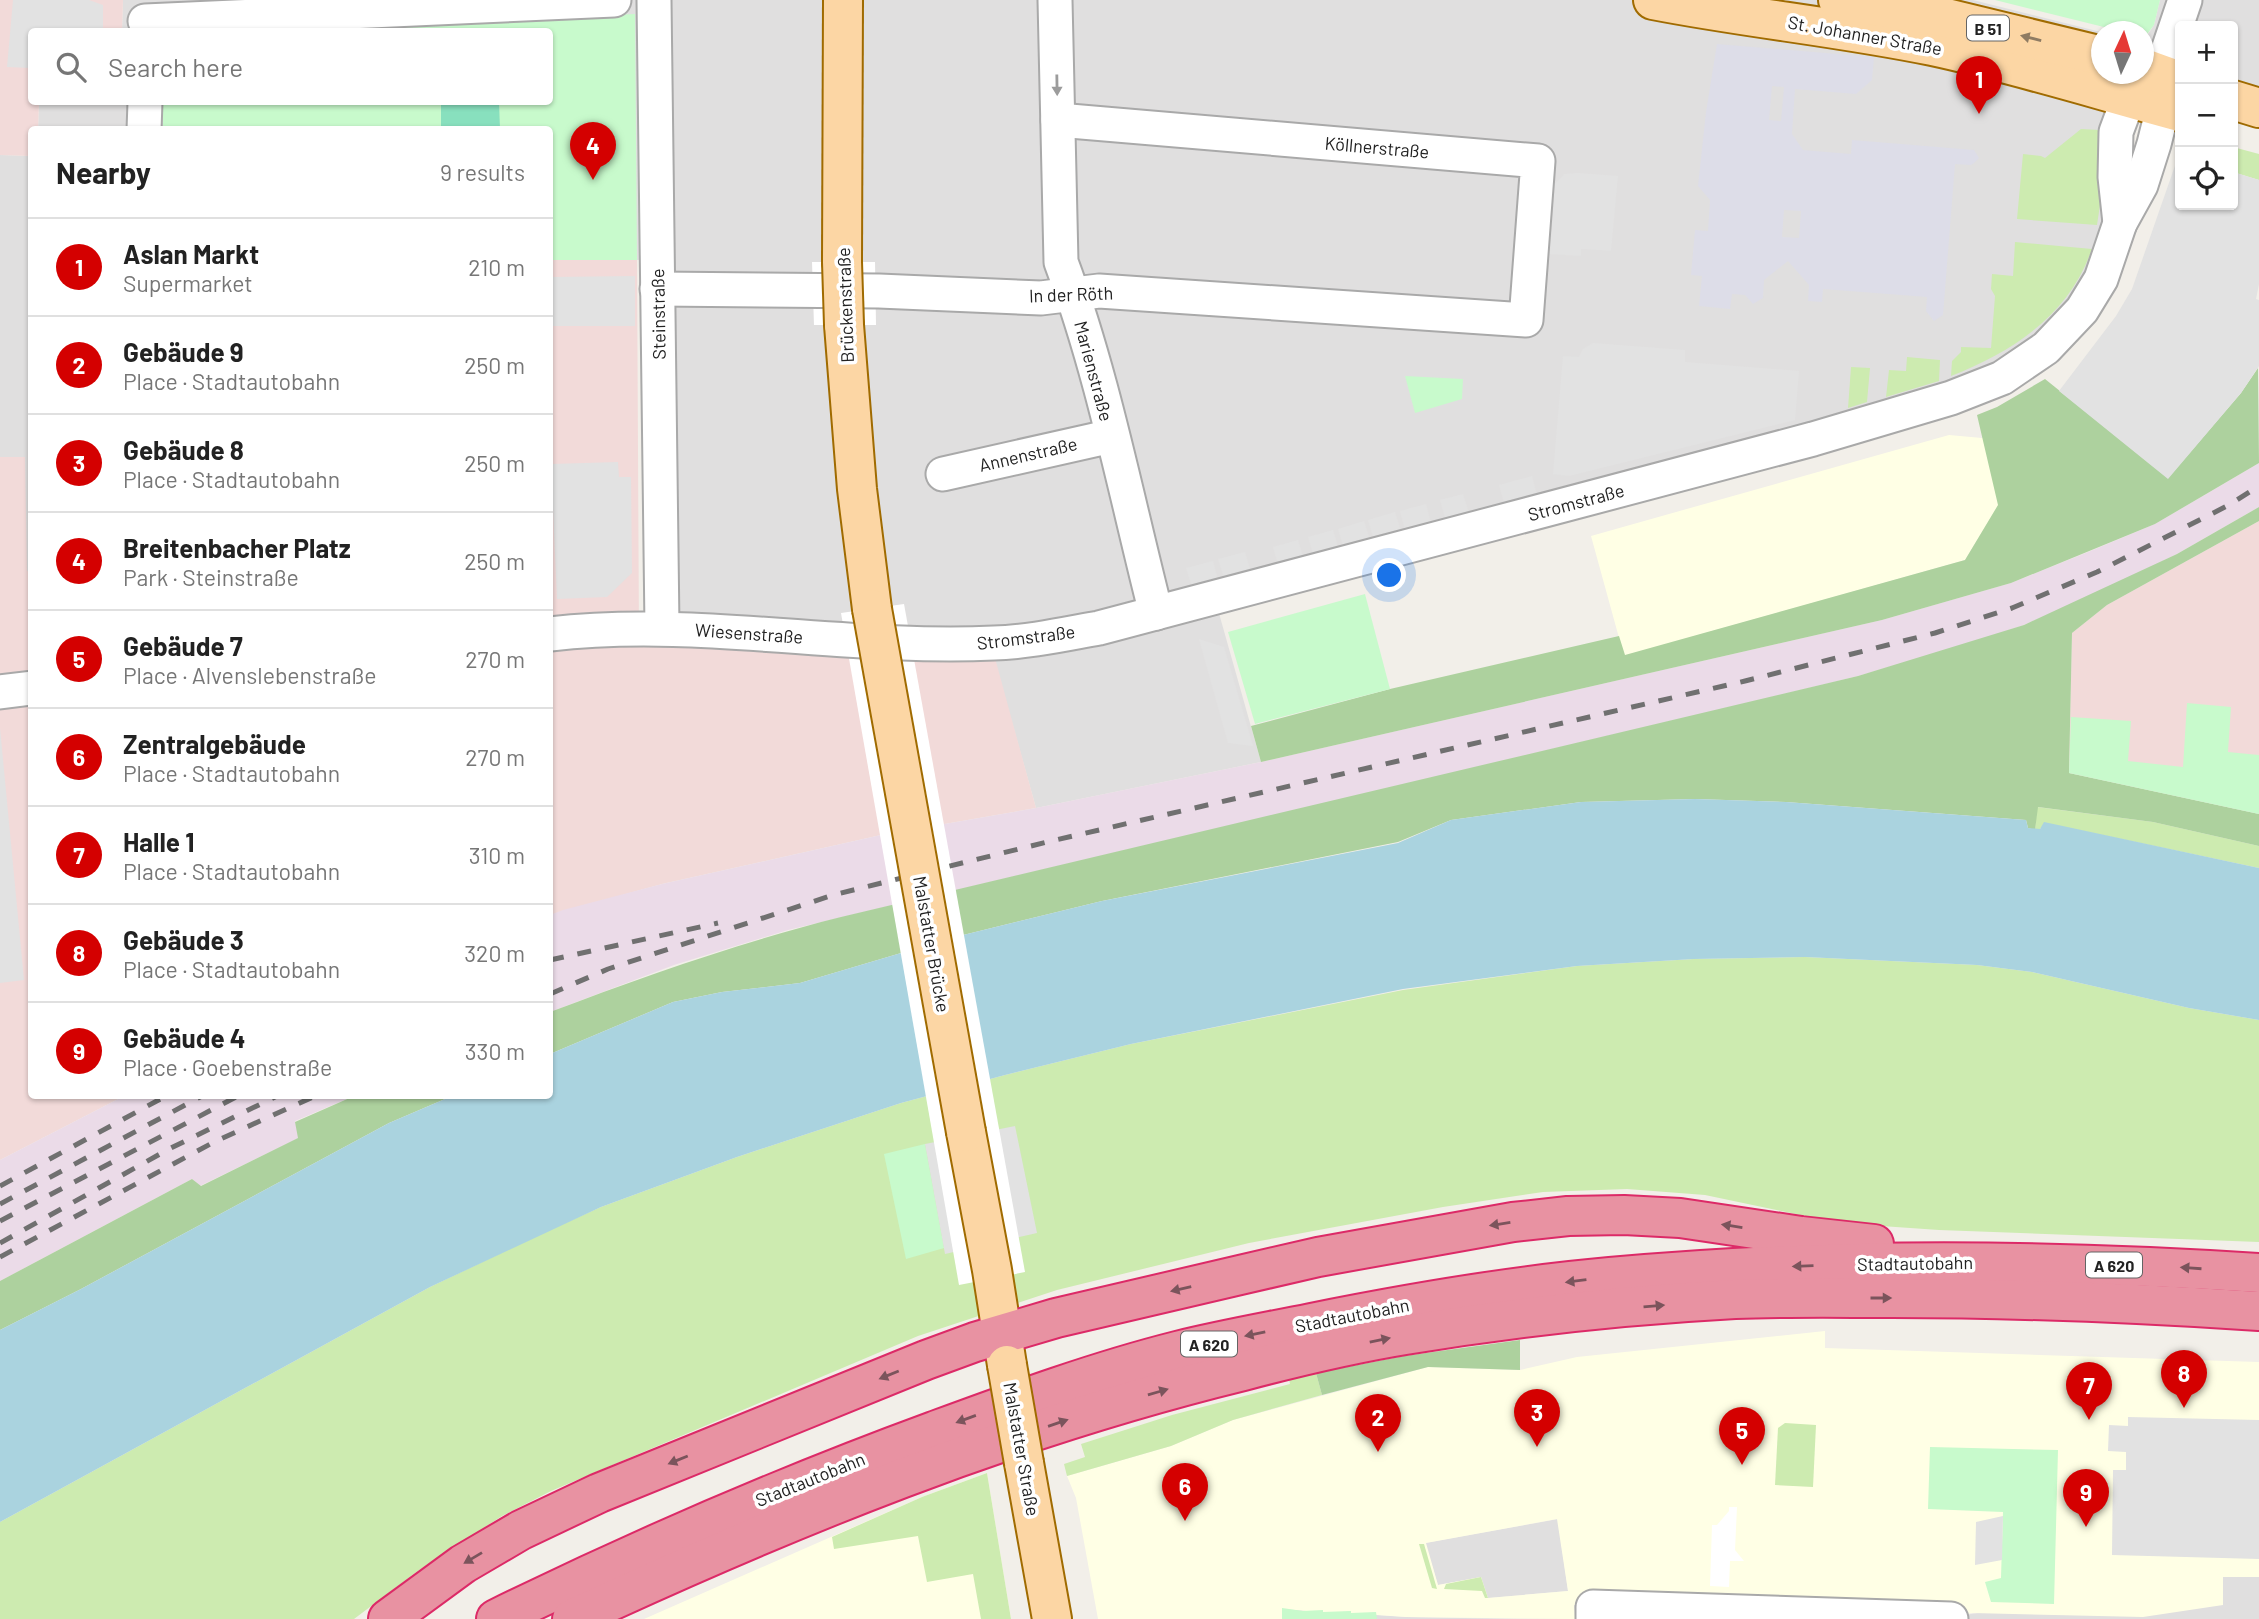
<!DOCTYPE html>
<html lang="en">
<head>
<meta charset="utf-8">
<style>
  :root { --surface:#fff; --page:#f2f2f2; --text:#222; --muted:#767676; --line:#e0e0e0; --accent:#d40000 }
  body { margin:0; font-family:Barlow,sans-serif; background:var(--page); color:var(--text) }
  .controls { position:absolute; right:21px; top:21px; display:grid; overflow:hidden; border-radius:7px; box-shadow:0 2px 5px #0004 }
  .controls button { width:63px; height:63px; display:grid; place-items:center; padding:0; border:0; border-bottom:2px solid var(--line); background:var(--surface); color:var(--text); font:35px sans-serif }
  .compass { position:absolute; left:2091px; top:21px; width:63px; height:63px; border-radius:50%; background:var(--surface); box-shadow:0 2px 5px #0004; rotate:4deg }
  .you { position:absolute; left:1390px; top:576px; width:24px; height:24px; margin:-18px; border:5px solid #fff; border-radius:50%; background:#1a73e8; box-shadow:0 0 0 10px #1a73e833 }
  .badge { display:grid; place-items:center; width:46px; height:46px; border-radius:50%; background:var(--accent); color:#fff; font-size:23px; font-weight:700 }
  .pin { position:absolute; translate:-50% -58px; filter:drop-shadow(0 2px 4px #0008) }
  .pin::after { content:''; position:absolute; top:37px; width:24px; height:21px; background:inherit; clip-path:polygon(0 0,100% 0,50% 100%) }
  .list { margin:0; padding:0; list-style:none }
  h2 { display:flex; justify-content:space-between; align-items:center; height:91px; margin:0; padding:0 28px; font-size:30px }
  h2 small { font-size:23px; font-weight:400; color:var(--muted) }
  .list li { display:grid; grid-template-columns:46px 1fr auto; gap:21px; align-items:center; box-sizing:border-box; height:98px; padding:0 28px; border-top:2px solid var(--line) }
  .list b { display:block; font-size:26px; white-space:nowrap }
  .list p { margin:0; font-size:23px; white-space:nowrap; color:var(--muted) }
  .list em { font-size:23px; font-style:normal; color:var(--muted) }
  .icon { flex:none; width:38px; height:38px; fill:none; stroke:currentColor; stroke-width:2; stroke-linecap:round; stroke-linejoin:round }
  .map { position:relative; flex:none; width:2259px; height:1619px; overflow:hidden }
  .search { position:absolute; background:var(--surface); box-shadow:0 2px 5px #0004; left:28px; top:28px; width:525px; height:77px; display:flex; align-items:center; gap:18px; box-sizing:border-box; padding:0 24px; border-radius:7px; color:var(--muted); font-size:26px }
  .panel { position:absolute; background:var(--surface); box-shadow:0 2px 5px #0004; left:28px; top:126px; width:525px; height:973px; border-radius:7px }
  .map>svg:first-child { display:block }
  .residential { fill:#e0dfdf }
  .commercial { fill:#f2dad9 }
  .industrial { fill:#ebdbe8 }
  .education { fill:#ffffe5; fill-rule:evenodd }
  .grass { fill:#cdebb0 }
  .forest { fill:#add19e }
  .park { fill:#c8facc }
  .pitch { fill:#88e0be }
  .parking { fill:#e2e2e2 }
  .plaza { fill:#dddde8; fill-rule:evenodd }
  .water { fill:#aad3df }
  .pier { fill:#fff }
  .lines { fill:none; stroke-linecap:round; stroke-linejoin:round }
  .minor-casing { stroke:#a9a9a9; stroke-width:37 }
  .major-casing { stroke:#a06b00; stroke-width:42 }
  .highway-casing { stroke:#dc2a67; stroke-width:42 }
  .minor { stroke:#fff; stroke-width:33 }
  .major { stroke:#fcd6a4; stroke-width:38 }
  .highway { stroke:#e892a2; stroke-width:38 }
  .rail { stroke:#707070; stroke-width:5; stroke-dasharray:14 14; stroke-linecap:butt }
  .major-bridge-casing { stroke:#a06b00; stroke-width:42; stroke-linecap:butt }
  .major-bridge { stroke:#fcd6a4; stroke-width:38 }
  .oneway { fill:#8f7c63 }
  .oneway2 { fill:#9c9c9c }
  .oneway3 { fill:#7b545c }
  .labels { text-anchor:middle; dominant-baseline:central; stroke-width:7; stroke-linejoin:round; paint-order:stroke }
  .shield { fill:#fff; stroke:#646464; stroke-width:2 }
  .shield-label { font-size:16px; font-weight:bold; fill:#222 }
  .street-label { font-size:18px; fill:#222; stroke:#fff }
</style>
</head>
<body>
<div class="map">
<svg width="2259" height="1619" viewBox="0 0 2259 1619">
  <rect width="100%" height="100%" fill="#f2efe9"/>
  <!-- residential -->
  <g class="residential">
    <polygon points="123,0 1973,0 2101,32 2102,74 2139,74 2101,279 2002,378 1211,585 1261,762 1036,808 997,669 989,628 839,624 673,615 673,260 550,260 550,130 38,130 39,102 550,102 550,32 122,31"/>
    <polygon points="2160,0 2259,0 2259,97 2233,90 2233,26 2180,26 2144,61 2144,40 2154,25"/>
    <polygon points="0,155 31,156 31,572 27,572 0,457"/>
    <polygon points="1558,1519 1568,1591 1488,1598 1481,1577 1438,1585 1425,1543"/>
    <polygon points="2223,1577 2259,1577 2259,1619 1575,1619 1574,1605 1951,1617"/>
    <polygon points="1282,1608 1406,1617 1518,1619 1282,1619"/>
  </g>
  <!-- commercial -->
  <g class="commercial">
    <polygon points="0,0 123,0 122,31 32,32 32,102 39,102 38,129 32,130 31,156 0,155"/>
    <polygon points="550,260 637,260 639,639 995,658 1036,808 881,835 662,884 550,915"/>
    <polygon points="0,457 25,457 27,571 32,572 32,1096 124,1096 0,1160"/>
    <polygon points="2259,521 2259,814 2069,773 2072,633 2107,605"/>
  </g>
  <!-- industrial -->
  <g class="industrial">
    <polygon points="2259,463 2259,507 2177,554 2105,589 2024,625 1971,643 1858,676 1764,699 788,930 674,965 550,1012 550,915 563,910 662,884 881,835 1036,808 1261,762 1882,620 2011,583 2088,552 2155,524"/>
    <polygon points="124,1096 354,1096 295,1121 299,1138 200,1186 192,1179 0,1281 0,1160"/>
  </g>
  <!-- education -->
  <g class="education">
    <polygon points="2013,429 1998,506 1965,560 1624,656 1591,536 1949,435 1982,438"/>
    <path d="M1825 1331V1348L2259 1362V1577H2223V1605L2143 1617 1972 1613 1951 1617 1574 1605 1575 1619 1406 1617 1376 1615V1612L1359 1614 1351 1613V1611L1331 1613 1282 1609V1619H1098L1076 1498 1067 1476 1171 1446 1233 1420 1428 1367 1520 1370 1577 1357ZM1557 1519 1568 1591 1488 1598 1481 1577 1438 1585 1426 1543Z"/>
    <polygon points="987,1473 1011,1619 644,1619 922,1497"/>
  </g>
  <!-- grass -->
  <g class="grass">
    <polygon points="2081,129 2100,130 2100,205 2097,225 2017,219 2023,154 2041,156 2045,158"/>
    <polygon points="2233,147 2259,154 2259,180 2233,172"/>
    <path d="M2015 242 2092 249C2069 315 2014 351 1951 376L1952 361 1961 352V347L1991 348 1995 296 1991 289 1992 274 2013 276Z"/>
    <polygon points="1907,357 1940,360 1939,381 1886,397 1889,370 1906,371"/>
    <polygon points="1851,367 1870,368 1867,402 1848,408"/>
    <polygon points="2037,807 2153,822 2259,846 2259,868 2045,823 2040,829 2035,830"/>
    <polygon points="1805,957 1977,965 2032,972 2189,1008 2259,1020 2259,1242 1939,1230 1838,1223 1705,1195 1627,1189 1543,1192 1443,1207 1249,1243 1057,1290 918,1336 551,1491 502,1516 419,1570 354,1619 0,1619 0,1522 430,1287 543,1233 601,1207 737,1157 901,1103 1005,1075 1131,1044 1403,990 1577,966 1694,959"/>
    <polygon points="1316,1373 1322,1395 1233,1420 1171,1446 1067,1476 1064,1464 1085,1457 1081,1444 1172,1415 1290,1384 1289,1379"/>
    <polygon points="1785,1423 1816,1425 1813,1487 1775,1485 1778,1428"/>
    <polygon points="987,1473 1011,1619 981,1619 973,1574 927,1582 918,1536 834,1549 832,1537 922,1497"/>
    <polygon points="1419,1544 1424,1544 1437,1589 1432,1588"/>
    <polygon points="1481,1577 1488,1598 1485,1598 1482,1591 1444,1589 1446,1584"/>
  </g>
  <!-- forest -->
  <g class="forest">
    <polygon points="2258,368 2259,463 2155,524 2011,583 1882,620 1261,762 1251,726 1390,689 1619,636 1625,655 1965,560 1998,505 1977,415 1997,407 2045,379 2168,478 2241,393"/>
    <path d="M2259 507V521L2107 605 2072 633 2069 773 2259 814V846L2153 822 2038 807 2035 830 2028 828 2026 820 1786 802 1695 799 1581 802 1451 820 1398 842 1102 901 955 937 800 983 722 992 673 1002 550 1054V1012C645 976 741 942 841 917L1858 676 2024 625 2177 554Z"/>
    <polygon points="354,1096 452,1096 389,1123 81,1289 0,1330 0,1281 192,1179 201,1186 298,1138 295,1122"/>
    <polygon points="1520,1340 1520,1370 1428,1367 1322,1395 1316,1373 1404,1356"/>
  </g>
  <!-- park -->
  <g class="park">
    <polygon points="1995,0 2160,0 2154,25 2145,37 2144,32 2120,31"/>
    <polygon points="635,14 637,260 550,260 550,130 163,129 163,102 550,102 550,32 241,31"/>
    <polygon points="1405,376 1463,379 1462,399 1415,413"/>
    <polygon points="1365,594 1390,689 1255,724 1228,632"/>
    <polygon points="2187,703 2231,707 2228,752 2259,755 2259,814 2069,773 2071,717 2131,721 2128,761 2183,767"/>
    <polygon points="925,1144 944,1248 906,1259 884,1154"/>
    <polygon points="1930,1447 2058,1450 2054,1604 1991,1602 1985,1582 2001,1578 2003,1512 1928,1509"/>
    <polygon points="1282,1608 1303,1611 1323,1610 1323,1612 1351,1611 1351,1613 1376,1612 1377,1619 1282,1619"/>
  </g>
  <!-- pitch -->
  <polygon class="pitch" points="441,102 499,102 500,129 441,129"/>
  <!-- parking -->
  <g class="parking">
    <polygon points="13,0 89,0 103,5 103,31 32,32 31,68 7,67"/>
    <polygon points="2178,157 2180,157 2180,205 2233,205 2233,172 2259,180 2259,284 2256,299 2259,300 2259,366 2241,393 2168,479 2059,391 2116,316 2132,289"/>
    <polygon points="1578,173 1618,176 1611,251 1581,249 1581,256 1550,254 1555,184 1564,174"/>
    <polygon points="635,276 635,326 550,326 550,277"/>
    <polygon points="1593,343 1685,350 1685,362 1799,371 1795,420 1569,476 1553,474 1563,356 1579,357 1583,349"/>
    <polygon points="618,462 619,477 631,477 632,573 607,597 557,599 551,464"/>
    <polygon points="1532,476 1541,511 1509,520 1499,485"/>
    <polygon points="1463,494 1474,529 1450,535 1440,500"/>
    <polygon points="1426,504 1435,539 1409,546 1400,511"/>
    <polygon points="1395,512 1406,547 1378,554 1368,520"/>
    <polygon points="1364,521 1375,555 1348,562 1338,529"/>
    <polygon points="1333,530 1343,563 1318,570 1308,537"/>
    <polygon points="1298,540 1308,573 1282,579 1273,547"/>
    <polygon points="1245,552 1255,586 1229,593 1218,559"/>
    <polygon points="1213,561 1222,595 1197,602 1186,568"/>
    <polygon points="1199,639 1224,647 1253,746 1228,743"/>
    <polygon points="0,728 24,980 0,983"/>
    <polygon points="1015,1126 1037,1233 945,1254 925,1144"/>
    <polygon points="2128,1417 2259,1420 2259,1559 2112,1555 2113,1470 2126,1470 2126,1452 2108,1451 2109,1425 2128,1426"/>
    <polygon points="2003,1516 2002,1560 1975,1565 1976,1522"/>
  </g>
  <!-- plaza -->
  <path class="plaza" d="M1717 44 1874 57 1872 80 1856 94 1795 89 1792 134 1803 150 1851 154 1852 140 1974 150 1979 158 1974 163 1971 165 1955 164 1943 315 1934 321 1926 311 1927 297 1823 289 1822 302 1808 301 1809 285 1788 261 1764 280 1763 298 1753 304 1745 295 1732 294 1730 309 1699 306 1702 276 1691 275 1695 230 1708 231 1710 200 1698 186 1706 112ZM1772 86 1784 87 1781 121 1769 120ZM1784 210 1801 211 1799 238 1782 237Z"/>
  <!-- water -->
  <polygon class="water" points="1695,799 1786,802 2026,820 2028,828 2040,829 2044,822 2259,868 2259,1020 2189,1008 2032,972 1977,965 1805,957 1694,959 1577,966 1403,989 1131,1044 1005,1075 901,1103 737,1157 601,1207 430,1287 0,1522 0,1330 81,1289 389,1123 452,1096 550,1096 550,1054 673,1002 722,992 800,983 955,937 1102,901 1398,843 1451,820 1581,802"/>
  <!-- pier -->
  <g class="pier">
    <polygon points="812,262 875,262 876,325 814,325"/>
    <polygon points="904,604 1025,1272 959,1285 841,613"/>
    <polygon points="1729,1507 1737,1507 1735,1550 1744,1561 1730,1561 1729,1587 1710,1586 1712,1525 1717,1525 1729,1511"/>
  </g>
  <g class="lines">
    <defs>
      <g id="minor">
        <polyline points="654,0 662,627"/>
        <path d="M1055 0 1061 262C1103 375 1126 496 1156 613"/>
        <polyline points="145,21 614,0"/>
        <polyline points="144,130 145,102"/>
        <polyline points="2120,223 2115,177 2116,132 2129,97 2148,83"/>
        <polyline points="657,289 879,291 1041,298 1099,291 1526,320 1538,161 1058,120"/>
        <polyline points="943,474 1112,436"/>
        <path d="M550 634C698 617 846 650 994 643 1030 642 1065 634 1099 628L1813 439 1951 398 2002 378 2046 348 2082 310 2101 279 2120 223 2141 185 2154 144 2163 108 2160 74 2185 0"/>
        <polyline points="0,692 32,688"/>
        <polyline points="1593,1619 1593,1607 1951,1619"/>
      </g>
      <g id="major">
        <path d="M1653 0C1745 18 1840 27 1932 46 2016 64 2098 90 2180 112"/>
        <polyline points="1838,0 1942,17 2102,56"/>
        <polyline points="2144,68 2180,81"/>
        <polyline points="2233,100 2259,108"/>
        <polyline points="842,262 843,0"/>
        <polyline points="844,325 857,489 872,609"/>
        <polyline points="966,1132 992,1270 1007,1365"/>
        <polyline points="1024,1463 1052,1619"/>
      </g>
      <g id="highway">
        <polyline points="388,1619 463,1564 521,1530 599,1493 926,1360 975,1342 1056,1318 1240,1275 1318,1257 1513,1222 1568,1216 1624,1215 1680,1218 1801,1236 1874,1244"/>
        <path d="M496 1619C639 1549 784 1486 934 1431 1013 1402 1094 1372 1177 1351 1221 1340 1267 1332 1311 1323 1410 1303 1509 1286 1610 1277 1825 1257 2043 1259 2259 1273"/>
        <path d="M572 1619C789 1518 1010 1428 1243 1371 1296 1357 1350 1344 1405 1335 1514 1317 1625 1305 1735 1299 1787 1297 1840 1298 1892 1298 2015 1298 2137 1303 2259 1311"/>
      </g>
    </defs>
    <!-- minor casing -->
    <use href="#minor" class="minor-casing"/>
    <!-- major casing -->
    <use href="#major" class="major-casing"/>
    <!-- highway casing -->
    <use href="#highway" class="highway-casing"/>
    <!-- minor -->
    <use href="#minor" class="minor"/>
    <!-- major -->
    <use href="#major" class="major"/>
    <!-- highway -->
    <use href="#highway" class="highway"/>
    <!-- rail -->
    <g class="rail">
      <polyline points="550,960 718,923"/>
      <polyline points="550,994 608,969 833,895 1047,842 1745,681 1935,633 2012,608 2097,572 2229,505 2259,486"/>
      <polyline points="0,1186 166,1096"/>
      <polyline points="0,1204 202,1096"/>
      <polyline points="0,1221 238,1096"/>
      <polyline points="0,1243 169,1149 277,1096"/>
      <polyline points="0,1257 214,1142 315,1096"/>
    </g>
    <defs>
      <g id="major-bridge">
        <polyline points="842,262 844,325"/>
        <polyline points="872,609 966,1132"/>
        <polyline points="1007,1365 1024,1463"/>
      </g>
    </defs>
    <!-- major-bridge casing -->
    <use href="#major-bridge" class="major-bridge-casing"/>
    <!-- major-bridge -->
    <use href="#major-bridge" class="major-bridge"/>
  </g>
  <!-- one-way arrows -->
  <defs><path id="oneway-solid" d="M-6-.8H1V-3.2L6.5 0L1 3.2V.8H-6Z" transform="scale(1.75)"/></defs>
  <use class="oneway" href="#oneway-solid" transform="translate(2031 38) rotate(-166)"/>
  <use class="oneway2" href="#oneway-solid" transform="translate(1057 85) rotate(89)"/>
  <g class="oneway3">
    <use href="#oneway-solid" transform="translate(1500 1224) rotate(171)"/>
    <use href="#oneway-solid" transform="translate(1732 1226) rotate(-171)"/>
    <use href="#oneway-solid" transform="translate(1803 1266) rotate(178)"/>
    <use href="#oneway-solid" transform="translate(2191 1268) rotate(-176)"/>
    <use href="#oneway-solid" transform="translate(1576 1281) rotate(173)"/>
    <use href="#oneway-solid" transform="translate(1181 1289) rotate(167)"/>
    <use href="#oneway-solid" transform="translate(1881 1298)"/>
    <use href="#oneway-solid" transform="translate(1654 1306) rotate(-5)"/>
    <use href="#oneway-solid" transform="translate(1255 1334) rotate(168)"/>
    <use href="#oneway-solid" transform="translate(1380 1340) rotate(-12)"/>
    <use href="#oneway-solid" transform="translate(889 1375) rotate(158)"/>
    <use href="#oneway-solid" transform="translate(1158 1392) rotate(-16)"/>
    <use href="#oneway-solid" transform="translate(966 1419) rotate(160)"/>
    <use href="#oneway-solid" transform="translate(1058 1423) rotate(-19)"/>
    <use href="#oneway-solid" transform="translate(678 1460) rotate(158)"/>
    <use href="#oneway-solid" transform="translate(473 1558) rotate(149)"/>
  </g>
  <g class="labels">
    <!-- shield labels -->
    <g class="shield">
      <rect x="1967" y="15.5" width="42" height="25" rx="5"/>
      <rect x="2086" y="1252.5" width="56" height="25" rx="5"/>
      <rect x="1181" y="1331.5" width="56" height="25" rx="5"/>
    </g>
    <g class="shield-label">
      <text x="1988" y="28">B 51</text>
      <text x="2114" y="1265">A 620</text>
      <text x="1209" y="1344">A 620</text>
    </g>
    <!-- street labels -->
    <g class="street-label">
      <text transform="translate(1865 35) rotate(10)">St. Johanner Straße</text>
      <text transform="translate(1377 147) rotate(5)">Köllnerstraße</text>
      <text transform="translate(1071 294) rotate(-2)">In der Röth</text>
      <text transform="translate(845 305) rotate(-92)">Brückenstraße</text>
      <text transform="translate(658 314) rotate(-91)">Steinstraße</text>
      <text transform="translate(1094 371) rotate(75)">Marienstraße</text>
      <text transform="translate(1028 454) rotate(-13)">Annenstraße</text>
      <text transform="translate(1576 502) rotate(-15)">Stromstraße</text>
      <text transform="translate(749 633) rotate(4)">Wiesenstraße</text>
      <text transform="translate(1026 637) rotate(-7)">Stromstraße</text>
      <text transform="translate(932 944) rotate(80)">Malstatter Brücke</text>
      <text transform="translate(1915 1263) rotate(-1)">Stadtautobahn</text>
      <text transform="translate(1352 1315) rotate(-11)">Stadtautobahn</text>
      <text transform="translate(1022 1449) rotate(80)">Malstatter Straße</text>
      <text transform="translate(810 1479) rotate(-22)">Stadtautobahn</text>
    </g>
  </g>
</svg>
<div class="controls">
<button>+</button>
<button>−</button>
<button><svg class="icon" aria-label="locate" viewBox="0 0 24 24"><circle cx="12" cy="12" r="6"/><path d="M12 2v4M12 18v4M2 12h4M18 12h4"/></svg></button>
</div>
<svg class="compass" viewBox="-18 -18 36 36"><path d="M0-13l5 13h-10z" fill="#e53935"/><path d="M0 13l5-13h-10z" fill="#767676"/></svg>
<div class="you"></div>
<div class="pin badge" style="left:1979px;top:114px">1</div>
<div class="pin badge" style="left:1378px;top:1452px">2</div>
<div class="pin badge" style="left:1537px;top:1447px">3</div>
<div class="pin badge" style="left:593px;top:180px">4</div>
<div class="pin badge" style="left:1742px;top:1465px">5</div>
<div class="pin badge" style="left:1185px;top:1521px">6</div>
<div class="pin badge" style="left:2089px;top:1420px">7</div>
<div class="pin badge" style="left:2184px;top:1408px">8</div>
<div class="pin badge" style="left:2086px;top:1527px">9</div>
<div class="search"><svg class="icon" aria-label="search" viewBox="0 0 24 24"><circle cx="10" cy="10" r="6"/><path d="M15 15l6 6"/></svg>Search here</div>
<section class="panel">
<h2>Nearby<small>9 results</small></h2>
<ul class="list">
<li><span class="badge">1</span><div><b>Aslan Markt</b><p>Supermarket</p></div><em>210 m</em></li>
<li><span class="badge">2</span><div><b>Gebäude 9</b><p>Place · Stadtautobahn</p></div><em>250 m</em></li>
<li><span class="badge">3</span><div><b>Gebäude 8</b><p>Place · Stadtautobahn</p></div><em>250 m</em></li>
<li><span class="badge">4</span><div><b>Breitenbacher Platz</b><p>Park · Steinstraße</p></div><em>250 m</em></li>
<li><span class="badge">5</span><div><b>Gebäude 7</b><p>Place · Alvenslebenstraße</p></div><em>270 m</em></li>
<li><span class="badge">6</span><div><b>Zentralgebäude</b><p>Place · Stadtautobahn</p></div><em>270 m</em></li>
<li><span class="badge">7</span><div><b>Halle 1</b><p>Place · Stadtautobahn</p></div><em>310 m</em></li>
<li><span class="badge">8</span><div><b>Gebäude 3</b><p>Place · Stadtautobahn</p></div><em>320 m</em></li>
<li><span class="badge">9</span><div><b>Gebäude 4</b><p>Place · Goebenstraße</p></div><em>330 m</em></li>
</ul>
</section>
</div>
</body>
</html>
